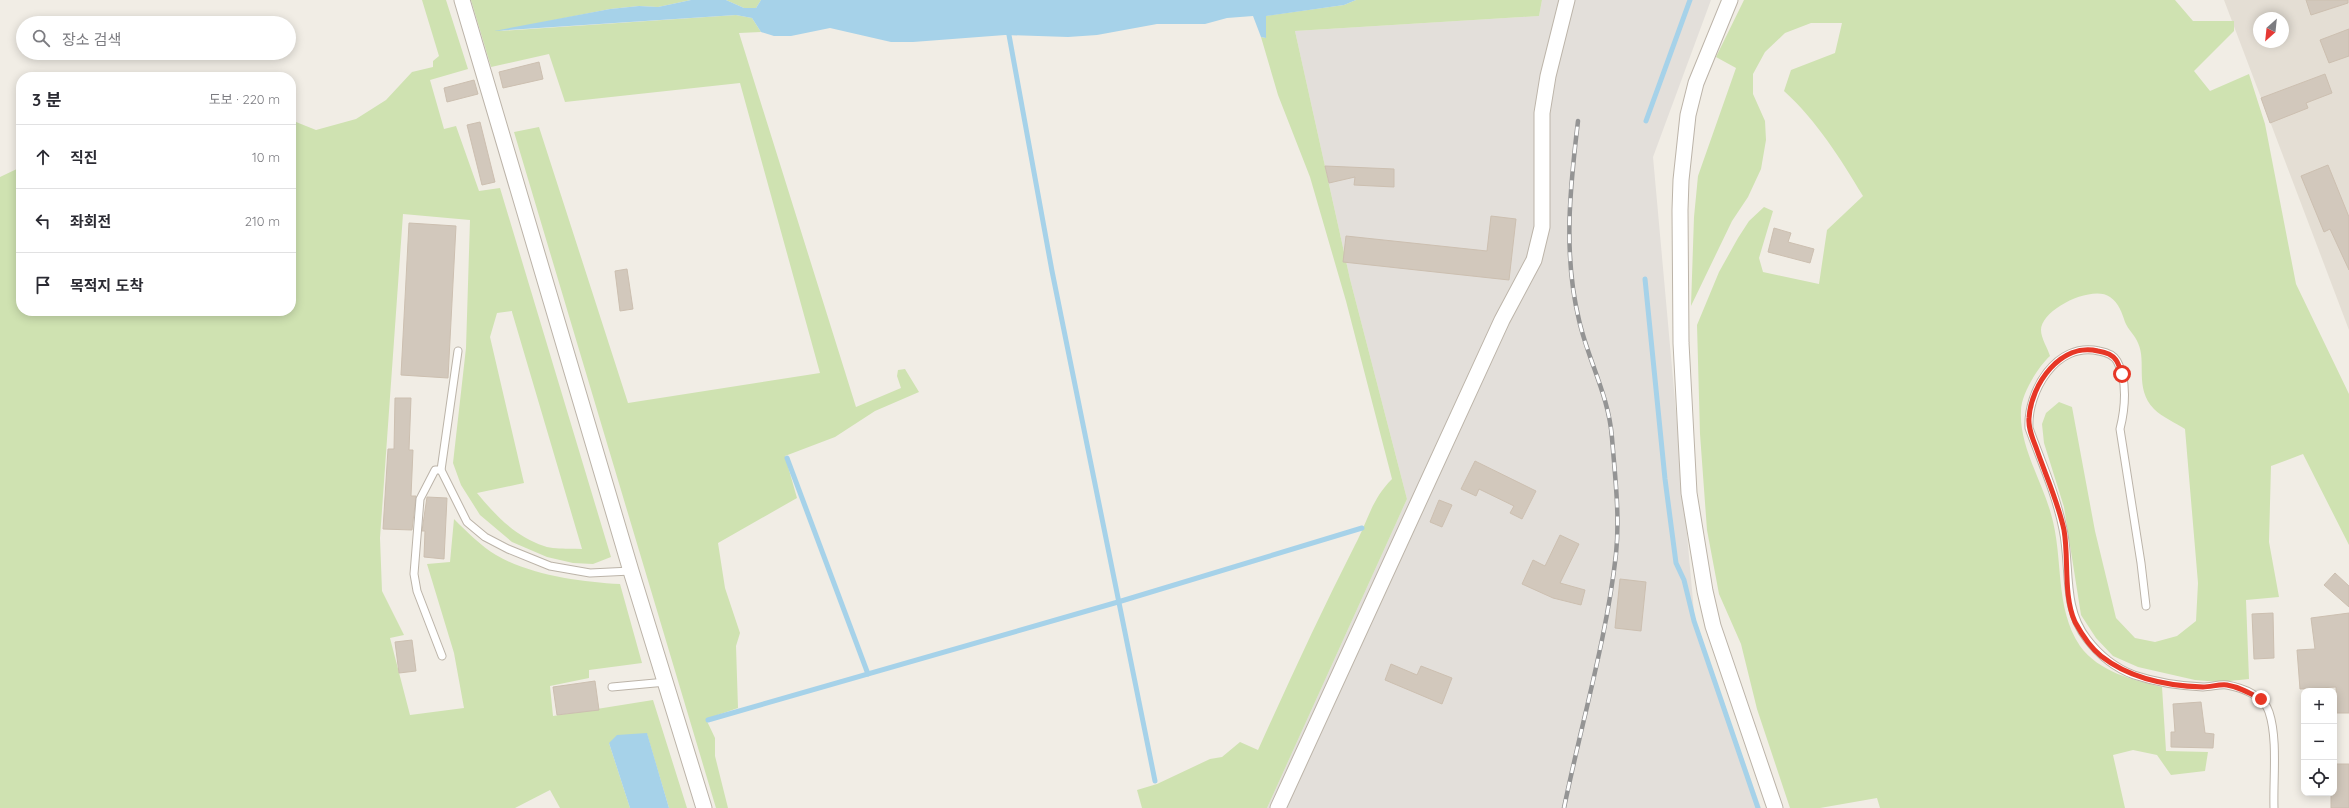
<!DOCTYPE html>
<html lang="ko">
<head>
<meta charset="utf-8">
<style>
  :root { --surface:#fff; --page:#f7f7f7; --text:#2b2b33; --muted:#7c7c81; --line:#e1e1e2 }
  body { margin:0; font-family:Quicksand,"Noto Sans KR",sans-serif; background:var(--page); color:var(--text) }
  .controls { position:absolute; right:12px; bottom:12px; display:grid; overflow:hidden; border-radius:8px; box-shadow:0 2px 10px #0003 }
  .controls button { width:36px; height:36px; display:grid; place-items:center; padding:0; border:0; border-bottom:1px solid var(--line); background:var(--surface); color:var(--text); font:20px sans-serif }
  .compass { position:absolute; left:2253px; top:12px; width:36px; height:36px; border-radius:50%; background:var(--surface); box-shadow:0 2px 10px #0003; rotate:207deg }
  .stop { position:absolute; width:12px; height:12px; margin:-9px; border:3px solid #e73726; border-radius:50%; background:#fff }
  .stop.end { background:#e73726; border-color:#fff; box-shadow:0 1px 4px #0008 }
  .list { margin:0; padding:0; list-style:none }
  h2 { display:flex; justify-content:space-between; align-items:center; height:52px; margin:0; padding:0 16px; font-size:17px }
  h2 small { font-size:13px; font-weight:400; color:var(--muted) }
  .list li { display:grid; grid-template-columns:26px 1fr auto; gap:12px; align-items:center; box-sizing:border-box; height:64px; padding:0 16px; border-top:1px solid var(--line) }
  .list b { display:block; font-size:15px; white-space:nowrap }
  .list em { font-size:13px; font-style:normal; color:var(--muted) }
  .icon { flex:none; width:22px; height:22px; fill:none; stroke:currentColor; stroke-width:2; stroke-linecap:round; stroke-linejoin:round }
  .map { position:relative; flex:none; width:2349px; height:808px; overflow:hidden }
  .search { position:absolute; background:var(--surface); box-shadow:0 2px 10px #0003; left:16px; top:16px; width:280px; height:44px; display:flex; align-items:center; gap:10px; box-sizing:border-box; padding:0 14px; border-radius:22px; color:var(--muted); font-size:15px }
  .panel { position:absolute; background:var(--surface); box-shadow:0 2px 10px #0003; left:16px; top:72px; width:280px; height:244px; border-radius:16px }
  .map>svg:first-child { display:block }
  .residential { fill:#e4ded4; fill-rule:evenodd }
  .industrial { fill:#e3dfda }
  .green { fill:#cfe2b1; fill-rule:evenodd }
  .water { fill:#a6d2e9 }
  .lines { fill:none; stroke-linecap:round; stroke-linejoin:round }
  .stream { stroke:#a6d2e9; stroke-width:5 }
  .building { fill:#d2c8bc; stroke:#ccbfb0 }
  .service-casing { stroke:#bcb4a9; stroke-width:9 }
  .minor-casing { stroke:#bcb4a9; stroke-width:17 }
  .service { stroke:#fff; stroke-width:7 }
  .minor { stroke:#fff; stroke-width:15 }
  .rail-casing { stroke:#949494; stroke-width:4.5 }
  .rail { stroke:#fff; stroke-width:3; stroke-dasharray:9; stroke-linecap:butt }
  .route { stroke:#e73726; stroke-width:5 }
</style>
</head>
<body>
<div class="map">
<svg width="2349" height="808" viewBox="0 0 2349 808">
  <rect width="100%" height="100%" fill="#f1ede5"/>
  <!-- residential -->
  <path class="residential" d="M2224 0H2349V330ZM2259 18H2283V42H2259Z"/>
  <!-- industrial -->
  <polygon class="industrial" points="1542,0 1711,0 1653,157 1695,623 1761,808 1267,808 1407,499 1350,279 1295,31 1539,16"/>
  <!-- green -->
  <g class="green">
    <path d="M422 0H446L468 69 430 80 444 129 456 126 479 191 500 188 611 557 593 564 573 563 547 557 512 542 480 515 461 485 453 463 466 348 470 220 403 214 380 538 382 591 404 635 390 638 410 715 464 708 454 653 427 564 450 562 454 519C467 532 481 546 496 555 530 575 581 582 620 584L642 663 589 670V678L550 686 553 716 653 700 687 808H669L647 734 609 743 630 808H560L550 790 515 808H0V177L21 167V311H291V120L316 130 356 119 386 100 412 72 433 67V61L439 56ZM512 311V312L582 549C570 548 555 550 544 546 515 536 496 516 477 493L524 483 490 337 497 313Z"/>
    <polygon points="471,0 691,0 658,7 639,6 610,9 499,31 736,15 752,18 761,32 739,33 856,407 901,388 897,376 898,370 905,369 919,392 875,411 835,437 785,456 797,498 718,543 725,588 740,633 736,646 738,708 706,719 715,738 715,756 728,808 716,808 514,132 539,127 628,403 820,373 740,83 565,102 549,54 491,67"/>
    <polygon points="726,0 761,0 756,8 744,8"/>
    <path d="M1356 0H1542L1539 16 1295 31 1350 279 1407 499 1267 808H1142L1137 790 1157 784 1210 759 1222 757 1240 742 1258 750C1289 681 1321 612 1355 545 1368 521 1371 500 1392 479L1346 301 1310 177 1278 95 1261 37 1266 38 1265 16 1344 5Z"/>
    <path d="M1744 0H2175L2193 21H2234V31L2194 71 2210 91 2249 74 2265 124 2296 284 2349 394V545L2303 454 2271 466 2269 542 2279 597 2246 600 2249 679 2220 682 2195 680 2138 667 2113 656 2096 638 2081 615 2064 507 2044 443 2042 424 2046 413 2059 402 2072 407 2095 531 2116 618 2135 638 2155 642 2177 636 2196 621 2198 583 2185 429C2176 423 2162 417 2154 409 2134 388 2147 362 2138 343 2135 335 2128 330 2125 322 2122 313 2119 303 2110 297 2093 284 2041 309 2041 330 2041 338 2048 349 2050 356 2038 367 2021 394 2021 411 2019 446 2042 481 2051 514 2064 558 2054 607 2080 646 2099 672 2133 680 2162 687L2166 751 2208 752 2205 771 2171 775 2157 755 2133 750 2113 755 2125 808H1880L1877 798 1820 808H1790L1757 709 1741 644 1719 594 1707 530 1700 434 1697 325 1719 272 1738 238 1749 221 1764 207 1773 211 1759 258 1763 272 1819 284 1827 230 1863 196C1840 158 1817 121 1784 91L1791 70 1835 53 1842 23H1811L1785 33 1765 52 1753 74V94L1765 121 1766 140 1761 169 1748 197 1732 221 1691 306 1694 217 1698 176 1736 68 1716 57Z"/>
  </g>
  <!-- water -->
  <g class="water">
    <polygon points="691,0 726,0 744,8 756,8 761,0 1356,0 1344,5 1266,16 1266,38 1261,37 1253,16 1227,18 1205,24 1157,24 1097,35 1068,37 1005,35 913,42 891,42 830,28 791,36 774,36 761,32 752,18 736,15 494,31 610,9 639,6 658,7"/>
    <polygon points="647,733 669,808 630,808 609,743 617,735"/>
  </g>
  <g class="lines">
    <!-- stream -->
    <g class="stream">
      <polyline points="1009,35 1052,271 1155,781"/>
      <polyline points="1646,121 1690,0"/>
      <polyline points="1645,279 1665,479 1676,563 1684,580 1694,621 1758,808"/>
      <polyline points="787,458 868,674"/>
      <polyline points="708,720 1118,602 1362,528"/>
    </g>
  </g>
  <!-- building -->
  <g class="building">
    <polygon points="2306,0 2348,0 2348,3 2311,15"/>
    <polygon points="2349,29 2349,56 2329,63 2320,40"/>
    <polygon points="539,62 543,79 503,88 499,72"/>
    <polygon points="2325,74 2332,93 2306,103 2308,108 2270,123 2261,98"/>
    <polygon points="474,80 478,94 447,102 444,88"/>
    <polygon points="480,122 495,182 482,185 467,125"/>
    <polygon points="2328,165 2349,217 2349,270 2330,229 2324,232 2301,176"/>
    <polygon points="1325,166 1394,169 1394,187 1354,185 1355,177 1329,183"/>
    <polygon points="1491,216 1516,219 1509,280 1343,262 1346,236 1487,251"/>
    <polygon points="409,223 456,226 448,378 401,375"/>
    <polygon points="1774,228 1791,233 1788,242 1814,249 1810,263 1768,252"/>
    <polygon points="627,269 633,309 620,311 615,271"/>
    <polygon points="395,398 411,398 409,450 413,450 411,496 416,496 412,530 383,529 388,449 394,449"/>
    <polygon points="1475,461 1536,491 1522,519 1510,513 1514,506 1479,489 1476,496 1461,489"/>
    <polygon points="427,497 447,498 444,559 424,557 425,531 422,531"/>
    <polygon points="1439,500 1452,505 1442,527 1430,522"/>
    <polygon points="1560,535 1579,544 1560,583 1585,590 1581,605 1553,598 1522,584 1533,560 1545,566"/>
    <polygon points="2335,573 2349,586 2349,607 2324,585"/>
    <polygon points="1620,579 1646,582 1641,631 1615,628"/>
    <polygon points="2273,613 2274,658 2254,659 2252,614"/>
    <polygon points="2349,613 2349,713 2337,713 2336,687 2300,689 2297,650 2315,649 2311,618"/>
    <polygon points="412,640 416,671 399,673 395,642"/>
    <polygon points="1391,664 1417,675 1421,666 1452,678 1442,704 1385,680"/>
    <polygon points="595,681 599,710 557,715 553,687"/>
    <polygon points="2201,702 2205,733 2214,734 2213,748 2171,747 2171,732 2175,732 2173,704"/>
    <polygon points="2334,764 2349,764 2349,808 2331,808 2331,793 2334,793"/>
  </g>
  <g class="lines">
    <defs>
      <g id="service">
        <polyline points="458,351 441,470 467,522 485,537 508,549 550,566 590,573 631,571"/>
        <polyline points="441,470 435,470 420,499 414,574 417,591 442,656"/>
        <path d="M2146 606 2141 563 2120 429C2125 409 2128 380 2117 361 2113 354 2105 352 2099 351 2056 341 2027 392 2029 428 2041 461 2056 494 2063 529 2071 566 2062 607 2087 639 2100 656 2115 668 2134 675 2155 682 2181 686 2203 687 2211 687 2219 684 2227 685 2243 688 2264 696 2269 712 2278 739 2273 779 2274 808"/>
        <polyline points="612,687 666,682"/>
      </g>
      <g id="minor">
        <polyline points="462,0 631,571 704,808"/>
        <polyline points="1730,0 1696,83 1688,115 1681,180 1680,210 1681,343 1689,493 1705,591 1713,626 1775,808"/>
        <polyline points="1278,808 1502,320 1534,260 1542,227 1542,113 1548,76 1567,0"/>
      </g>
    </defs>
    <!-- service casing -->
    <use href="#service" class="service-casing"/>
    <!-- minor casing -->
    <use href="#minor" class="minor-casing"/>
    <!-- service -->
    <use href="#service" class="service"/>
    <!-- minor -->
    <use href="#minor" class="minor"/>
    <defs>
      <path id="rail" d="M1564 808C1581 725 1607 637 1616 554 1620 516 1615 476 1612 438 1609 396 1588 360 1579 320 1563 254 1570 188 1578 121"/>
    </defs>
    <!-- rail casing -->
    <use href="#rail" class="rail-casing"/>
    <!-- rail -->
    <use href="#rail" class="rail"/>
  </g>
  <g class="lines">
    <!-- route -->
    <path class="route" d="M2122 374C2120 370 2119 364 2116 360 2112 354 2105 352 2098 351 2061 342 2031 384 2029 418 2028 429 2033 439 2037 450 2046 476 2058 502 2064 530 2069 558 2063 596 2075 622 2081 633 2091 648 2101 656 2129 678 2168 686 2203 687 2211 687 2219 684 2227 685 2239 687 2250 693 2261 699"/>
  </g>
</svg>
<div class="controls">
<button>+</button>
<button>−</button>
<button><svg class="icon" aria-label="locate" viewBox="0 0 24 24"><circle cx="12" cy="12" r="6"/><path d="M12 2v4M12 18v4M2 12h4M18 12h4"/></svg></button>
</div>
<svg class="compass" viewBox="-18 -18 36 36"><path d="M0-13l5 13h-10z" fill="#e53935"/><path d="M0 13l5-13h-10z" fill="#7c7c81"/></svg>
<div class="stop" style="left:2122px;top:374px"></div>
<div class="stop end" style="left:2261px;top:699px"></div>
<div class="search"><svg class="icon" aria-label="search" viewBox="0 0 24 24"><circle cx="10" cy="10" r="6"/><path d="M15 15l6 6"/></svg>장소 검색</div>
<section class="panel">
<h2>3 분<small>도보 · 220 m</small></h2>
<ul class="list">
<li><svg class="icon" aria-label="ahead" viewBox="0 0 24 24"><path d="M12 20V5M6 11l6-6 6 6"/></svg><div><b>직진</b></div><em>10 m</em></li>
<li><svg class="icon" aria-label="left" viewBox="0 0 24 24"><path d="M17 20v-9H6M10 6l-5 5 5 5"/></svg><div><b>좌회전</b></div><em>210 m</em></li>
<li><svg class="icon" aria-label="arrive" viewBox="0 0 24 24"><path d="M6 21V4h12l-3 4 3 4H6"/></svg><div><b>목적지 도착</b></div></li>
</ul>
</section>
</div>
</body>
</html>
